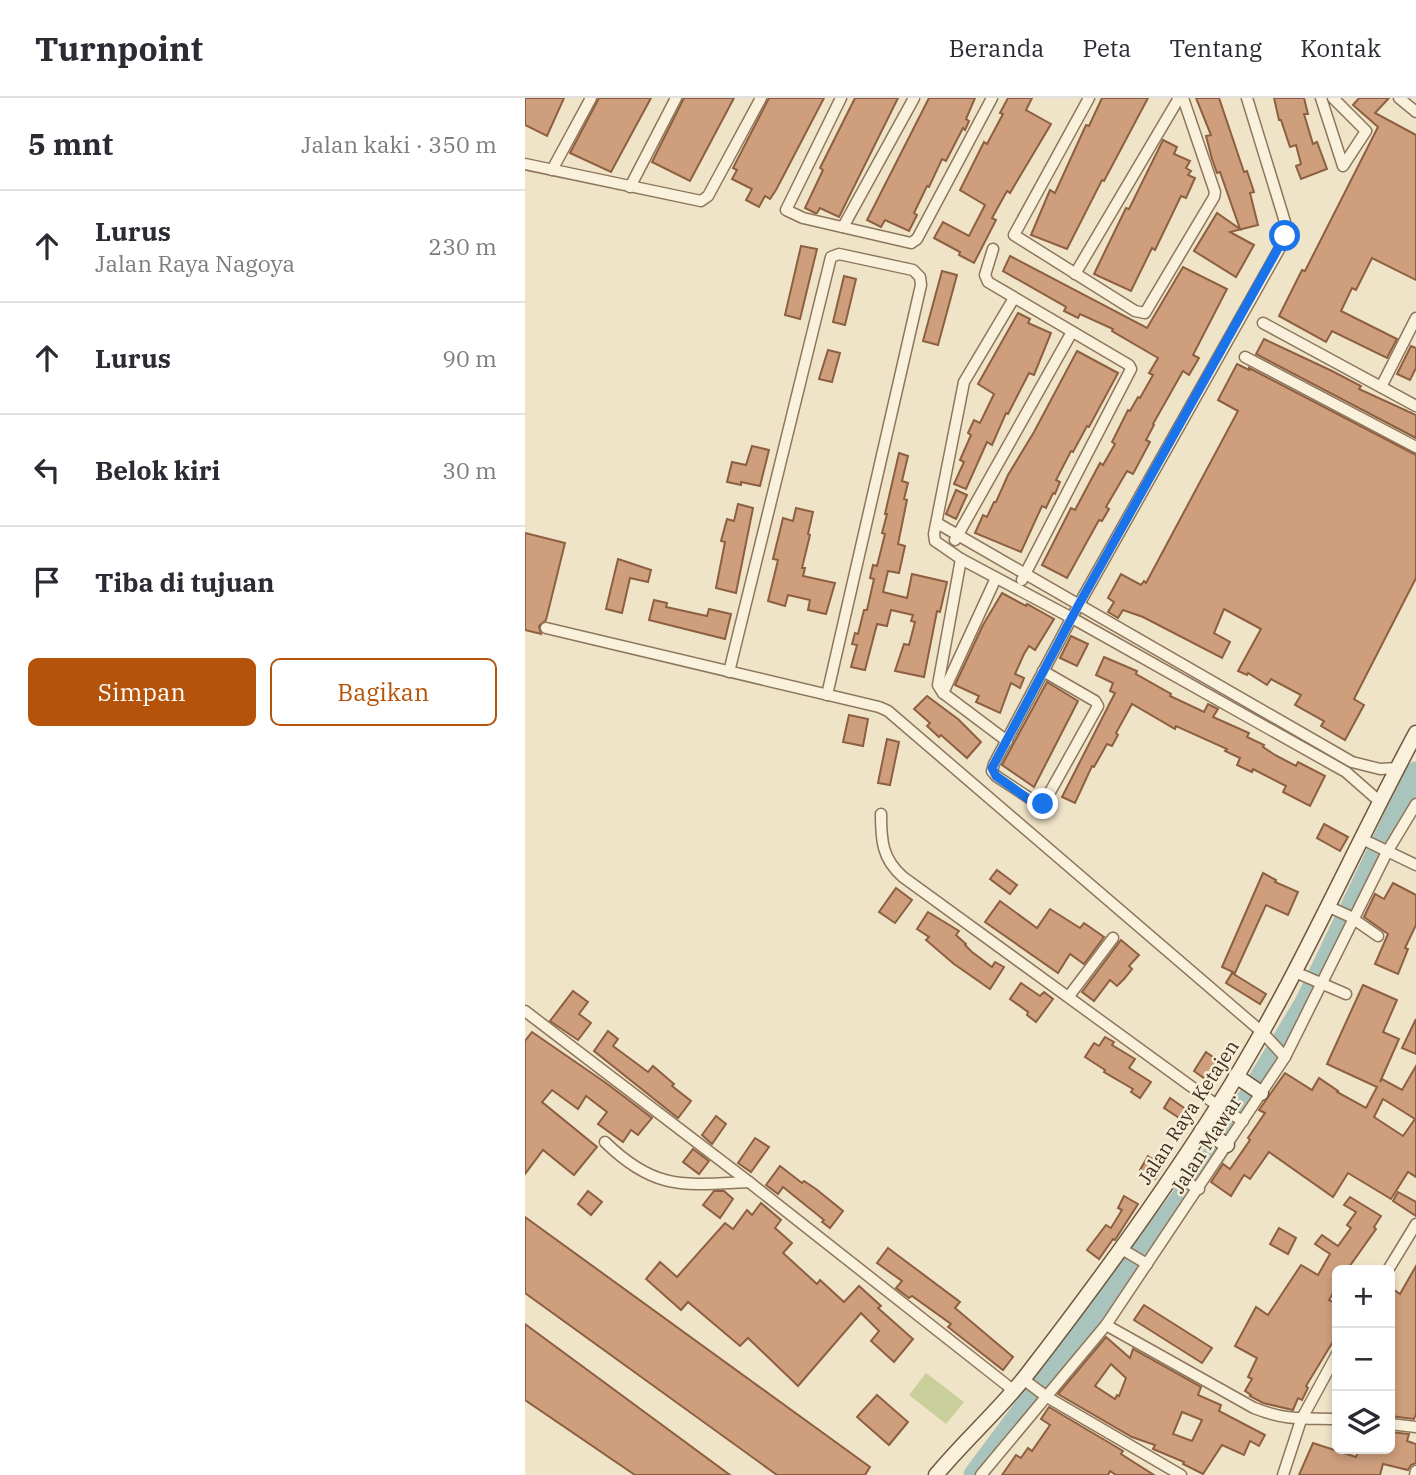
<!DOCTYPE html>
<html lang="id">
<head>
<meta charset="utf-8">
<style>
  :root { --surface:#fff; --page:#f2f2f3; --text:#2b2b33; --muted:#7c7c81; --line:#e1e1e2; --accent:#b45309 }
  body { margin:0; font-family:"IBM Plex Serif",serif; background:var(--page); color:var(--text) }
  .controls { position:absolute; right:21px; bottom:21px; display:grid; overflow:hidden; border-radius:10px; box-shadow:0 4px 10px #0003 }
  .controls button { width:63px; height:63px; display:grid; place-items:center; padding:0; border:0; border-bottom:2px solid var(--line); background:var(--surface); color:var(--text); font:35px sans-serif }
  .stop { position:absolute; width:21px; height:21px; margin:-16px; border:5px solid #1a73e8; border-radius:50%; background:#fff }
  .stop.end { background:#1a73e8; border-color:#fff; box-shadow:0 2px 7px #0008 }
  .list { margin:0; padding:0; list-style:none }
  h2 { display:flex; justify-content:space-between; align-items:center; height:91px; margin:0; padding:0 28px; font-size:30px }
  h2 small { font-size:23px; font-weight:400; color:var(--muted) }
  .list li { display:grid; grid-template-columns:46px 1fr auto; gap:21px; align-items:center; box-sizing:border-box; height:112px; padding:0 28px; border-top:2px solid var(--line) }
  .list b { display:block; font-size:26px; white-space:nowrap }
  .list p { margin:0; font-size:23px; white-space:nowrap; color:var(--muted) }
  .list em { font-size:23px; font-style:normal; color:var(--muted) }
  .actions { display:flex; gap:14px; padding:21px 28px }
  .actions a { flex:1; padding:16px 0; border:2px solid var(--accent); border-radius:10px; text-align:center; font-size:24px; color:var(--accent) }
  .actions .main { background:var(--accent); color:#fff }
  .icon { flex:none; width:38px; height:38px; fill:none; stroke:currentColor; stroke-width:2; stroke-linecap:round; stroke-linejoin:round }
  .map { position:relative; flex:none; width:891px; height:1377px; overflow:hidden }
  header { display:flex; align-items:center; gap:42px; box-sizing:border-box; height:98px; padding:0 35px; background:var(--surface); border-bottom:2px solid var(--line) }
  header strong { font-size:33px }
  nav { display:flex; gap:38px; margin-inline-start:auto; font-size:24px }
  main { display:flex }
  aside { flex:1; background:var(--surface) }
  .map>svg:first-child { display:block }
  .green { fill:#c9cf9b }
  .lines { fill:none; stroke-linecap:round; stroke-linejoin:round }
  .river { stroke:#a9c4bc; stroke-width:23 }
  .building { fill:#cf9f7d; stroke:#8d5f41; stroke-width:2; fill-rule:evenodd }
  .street-casing { stroke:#8d765c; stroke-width:13 }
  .secondary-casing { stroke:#6f573f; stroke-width:17 }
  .street { stroke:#faf1dc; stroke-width:10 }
  .secondary { stroke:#faf1dc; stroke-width:14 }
  .route { stroke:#1a73e8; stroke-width:9 }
  .labels { text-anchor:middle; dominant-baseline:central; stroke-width:5; stroke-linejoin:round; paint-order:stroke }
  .street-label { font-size:19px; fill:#3d2e20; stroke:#f7eed8 }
</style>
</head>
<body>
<header>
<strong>Turnpoint</strong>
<nav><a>Beranda</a><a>Peta</a><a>Tentang</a><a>Kontak</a></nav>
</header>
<main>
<aside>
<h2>5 mnt<small>Jalan kaki · 350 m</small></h2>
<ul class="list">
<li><svg class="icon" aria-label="ahead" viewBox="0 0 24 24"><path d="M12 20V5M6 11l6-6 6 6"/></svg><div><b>Lurus</b><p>Jalan Raya Nagoya</p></div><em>230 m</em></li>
<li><svg class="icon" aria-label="ahead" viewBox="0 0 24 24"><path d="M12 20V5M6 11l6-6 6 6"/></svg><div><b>Lurus</b></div><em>90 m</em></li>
<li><svg class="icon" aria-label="left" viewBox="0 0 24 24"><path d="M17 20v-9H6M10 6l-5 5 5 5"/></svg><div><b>Belok kiri</b></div><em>30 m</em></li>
<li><svg class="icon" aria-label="arrive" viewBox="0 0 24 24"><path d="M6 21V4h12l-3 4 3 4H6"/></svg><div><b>Tiba di tujuan</b></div></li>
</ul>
<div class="actions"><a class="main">Simpan</a><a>Bagikan</a></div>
</aside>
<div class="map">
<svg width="891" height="1377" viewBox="0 0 891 1377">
  <rect width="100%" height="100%" fill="#f0e4c8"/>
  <!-- green -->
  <polygon class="green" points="401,1275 439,1304 421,1326 384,1297"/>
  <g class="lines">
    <!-- river -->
    <polyline class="river" points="450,1377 690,1056 781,905 891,675"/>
  </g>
  <!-- building -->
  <g class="building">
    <polygon points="0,0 39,0 22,38 0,27"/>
    <polygon points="74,0 126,0 86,74 45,55"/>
    <polygon points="159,0 209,0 165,83 127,64"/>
    <polygon points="244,0 299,0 251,92 245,101 240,98 234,109 221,102 227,91 207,81 212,72 208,70"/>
    <polygon points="330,0 373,0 314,119 295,110 292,115 290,115 280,110 298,72 295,70"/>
    <polygon points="404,0 450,0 441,21 444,23 440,32 438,30 421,63 417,61 404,89 402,88 389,115 392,117 384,133 360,122 356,129 342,122"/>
    <polygon points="483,0 507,0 501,12 526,26 485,95 482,93 467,120 471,122 449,165 434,157 435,154 409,140 418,124 444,138 460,107 435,92 459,44 462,46 478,16 475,15"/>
    <polygon points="577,0 623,0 579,83 577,82 542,151 506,137 525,92 530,95 561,27 564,28"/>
    <polygon points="671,0 694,0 719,74 722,73 729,94 725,95 733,127 705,134 729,147 711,179 669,153 692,115 715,131 695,74 692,75 687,61 681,38 686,37"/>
    <polygon points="749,0 779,0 783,16 779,16 788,46 792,44 802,71 776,81 771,68 776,66 771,47 765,49 756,22 754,22"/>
    <polygon points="834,0 864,0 850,15 891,37 891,182 847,160 831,192 827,190 816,213 872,241 862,260 807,233 801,244 754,218 777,172 780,173 853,29 828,7"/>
    <polygon points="638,42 652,49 649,56 665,63 661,70 666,73 663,77 670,80 661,100 656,98 630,152 627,150 606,193 569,176 601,110 604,111"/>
    <polygon points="276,148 292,151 275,221 260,217"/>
    <polygon points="485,158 622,230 658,169 702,191 668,257 674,260 664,277 658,273 628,326 629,327 621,342 625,344 608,376 602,373 581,409 584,411 577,423 574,422 542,480 517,467 546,410 550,412 575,365 578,367 590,346 587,344 603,312 605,313 613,299 615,300 628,277 624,275 633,260 587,233 588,231 555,216 553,220 539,213 541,209 478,173"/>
    <polygon points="417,173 432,177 413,247 398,243"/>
    <polygon points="319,178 331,181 320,227 308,224"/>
    <polygon points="493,215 505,221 503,225 526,235 509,277 504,275 483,316 481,315 467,347 462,344 441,391 429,386 439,364 435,362 446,337 443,335 449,322 455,325 469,296 453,286"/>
    <polygon points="739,241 807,273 836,288 834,291 891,317 891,340 731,256"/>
    <polygon points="886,248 891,250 891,270 885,282 872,276"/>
    <polygon points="303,252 315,255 307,284 294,281"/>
    <polygon points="552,253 593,275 564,329 562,328 548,354 546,353 531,382 535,384 530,396 528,395 521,410 517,408 496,454 450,435 458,417 462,419 469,404 471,404 483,377 509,334"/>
    <polygon points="712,266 724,272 724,270 891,357 891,480 829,601 839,607 820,642 796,628 799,623 770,607 776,597 746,581 742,587 723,575 722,577 713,573 736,531 699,511 689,535 705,544 697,560 618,519 598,512 593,520 583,514 589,504 583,500 596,476 616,487 619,483 621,485 713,313 693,302"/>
    <polygon points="227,348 244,352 235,388 216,384 216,387 202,384 207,364 221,367"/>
    <polygon points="374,355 383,358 377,383 383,385 379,401 382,402 373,446 380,448 374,475 363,473 358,494 382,500 387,476 422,484 415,514 412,513 399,579 370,573 379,546 384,547 390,524 386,523 388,517 366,512 362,528 352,526 340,572 326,569 332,547 327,546 330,535 333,536 339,512 342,512 349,481 345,480 348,467 352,468 360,436 357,435 362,416 360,416"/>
    <polygon points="431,392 442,397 431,421 421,416"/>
    <polygon points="213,406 228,410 211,495 191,490 200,444 196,443 202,421 209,423"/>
    <polygon points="271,410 288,414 283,436 285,437 277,470 280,470 278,478 310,485 301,516 283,512 285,502 263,497 260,508 243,503 253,462 248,461 258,420 268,423"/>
    <polygon points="0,435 40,445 21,522 14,528 16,536 0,532"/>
    <polygon points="93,461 126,472 123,484 105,480 97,515 81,511"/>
    <polygon points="477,495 501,508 502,506 529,521 510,552 504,548 499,556 490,576 499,580 495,590 486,585 475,615 451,604 454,598 430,587 458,527"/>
    <polygon points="129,502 142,505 141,509 182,518 184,511 206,516 200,541 124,522"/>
    <polygon points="546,538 563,546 552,568 535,560"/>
    <polygon points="579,559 612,573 611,576 646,596 645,598 679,614 683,606 693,611 688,619 724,635 722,639 739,647 738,649 750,657 771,668 773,664 800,678 785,708 758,694 761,688 728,671 727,674 712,667 715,660 700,653 702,651 651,628 650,631 607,606 591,635 593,637 587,648 582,646 569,669 567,668 550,705 537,699 590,595 585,593 588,585 571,577"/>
    <polygon points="522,584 553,603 509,689 477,667"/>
    <polygon points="402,598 433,621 456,644 442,660 416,637 414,639 402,628 405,625 389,611"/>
    <polygon points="324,617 343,621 338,648 318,644"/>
    <polygon points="362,641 374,644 365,687 353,685"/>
    <polygon points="799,726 823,739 815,753 792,740"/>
    <polygon points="472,772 492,787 485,796 465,781"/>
    <polygon points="738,775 751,782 750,784 773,794 763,817 741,807 710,875 697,869"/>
    <polygon points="868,785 891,797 891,827 880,850 883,851 873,876 850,866 863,836 839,819 850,796 859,801"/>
    <polygon points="371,790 387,802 370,825 354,814"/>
    <polygon points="475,803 512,830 525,811 555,830 559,825 579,839 559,866 545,856 533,875 460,824"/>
    <polygon points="403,814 434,833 431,837 441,846 440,847 447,854 467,869 470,864 479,869 465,891 429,866 401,842 404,839 392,831"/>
    <polygon points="596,842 614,857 604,868 607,871 599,881 592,888 585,882 569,903 557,894"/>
    <polygon points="707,875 741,896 735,906 701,885"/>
    <polygon points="496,885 515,898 519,894 528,901 511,924 502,917 503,914 485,901"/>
    <path d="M838 887 872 902 858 934 874 941 855 984 857 981 877 992 891 968V1079L883 1074 866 1101 823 1075 808 1099 744 1054 725 1081 719 1077 706 1098 686 1084 698 1066 705 1071 725 1042 723 1040 740 1015 734 1012 760 975 787 992 794 980 813 993 812 994 841 1010 852 989 802 966ZM858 1001 890 1021 878 1038 849 1019Z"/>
    <polygon points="48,893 63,904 54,916 66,925 53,942 25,923"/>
    <polygon points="891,921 891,956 877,950"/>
    <polygon points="83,933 93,941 88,948 123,974 128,968 149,986 147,988 166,1003 153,1020 69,953"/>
    <polygon points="7,934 81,985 127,1020 113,1037 106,1032 98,1044 73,1026 82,1014 61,998 53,1011 27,992 17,1004 72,1049 49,1077 18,1052 0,1076 0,943"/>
    <polygon points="580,939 589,944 587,947 610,961 604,970 626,984 615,1000 606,994 608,991 579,974 580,972 560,959 569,945 574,948"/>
    <polygon points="681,954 695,964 683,983 669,973"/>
    <polygon points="645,1000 668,1016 662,1025 639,1010"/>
    <polygon points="191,1018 201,1026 187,1046 177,1037"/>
    <polygon points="230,1040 244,1049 226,1074 213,1065"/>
    <polygon points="168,1051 184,1063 174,1076 158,1064"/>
    <polygon points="623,1058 638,1068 630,1081 615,1072"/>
    <polygon points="255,1068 277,1085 279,1083 291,1091 318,1113 305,1130 297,1124 299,1122 258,1089 253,1096 241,1087"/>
    <polygon points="63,1093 77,1104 66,1117 53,1106"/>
    <polygon points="189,1093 199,1093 208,1101 195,1120 178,1107"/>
    <polygon points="873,1094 891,1104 891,1118 868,1103"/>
    <polygon points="599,1098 613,1106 590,1142 588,1141 574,1161 562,1152 581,1127 586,1130 597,1112 593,1110"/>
    <polygon points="825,1099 856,1118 849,1129 851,1131 824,1169 821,1168 818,1172 812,1172 812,1188 804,1202 812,1206 812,1237 781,1288 783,1290 777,1302 773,1300 768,1312 738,1305 725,1298 726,1297 720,1293 727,1281 723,1279 732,1260 710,1248 731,1209 743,1217 776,1167 793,1177 805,1156 790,1146 797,1137 813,1148 826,1130 822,1127 831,1114 819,1107"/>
    <polygon points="236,1105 256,1122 250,1130 267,1145 258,1155 292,1186 295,1182 319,1204 334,1188 356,1208 353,1210 388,1241 369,1264 346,1243 354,1233 336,1215 273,1288 223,1240 215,1248 163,1204 156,1212 121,1181 135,1164 152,1179 200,1125 208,1131 222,1112 227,1117"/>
    <polygon points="0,1119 345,1369 340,1377 252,1377 0,1195"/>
    <polygon points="754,1130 771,1140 763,1156 745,1146"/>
    <polygon points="363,1150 435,1204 430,1210 488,1259 478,1272 423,1229 426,1226 387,1198 384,1200 371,1190 377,1183 352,1165"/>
    <polygon points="891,1168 891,1316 889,1321 865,1318 865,1189 875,1196"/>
    <polygon points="619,1207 687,1250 677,1265 609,1222"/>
    <polygon points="0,1226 205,1377 110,1377 0,1302"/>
    <path d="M581 1239 605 1260 608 1251 676 1289 673 1297 696 1307 694 1313 740 1337 734 1348 725 1343 719 1357 697 1347 678 1376 658 1366 659 1364 628 1351 630 1347 607 1339 533 1296ZM586 1266 601 1280 594 1298 592 1297 590 1301 570 1288ZM657 1314 677 1322 667 1343 648 1336Z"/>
    <polygon points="352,1297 383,1324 364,1347 332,1319"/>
    <polygon points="524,1309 598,1353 596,1356 629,1377 591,1377 585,1373 583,1377 477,1377 491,1357 496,1360 503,1350 507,1353 525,1327 516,1321"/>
    <polygon points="865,1334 884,1336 882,1343 891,1346 891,1365 886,1367 883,1372 858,1366 855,1377 774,1377 788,1345 831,1359 834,1351 865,1351"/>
  </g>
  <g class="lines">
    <defs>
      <g id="street">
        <polyline points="316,0 261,112 278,120 386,145 392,141 467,0"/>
        <polyline points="564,0 489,137 610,213 620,215 689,99 690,94 658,0"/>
        <polyline points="796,0 818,68 841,33 808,0"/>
        <polyline points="874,0 891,14"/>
        <polyline points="0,66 176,103 183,98 236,0"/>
        <polyline points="27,72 66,0"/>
        <polyline points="105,89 151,0"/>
        <polyline points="318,129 389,0"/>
        <polyline points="468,151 460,177 463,184 604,267 606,271 497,482"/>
        <polyline points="550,176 654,0"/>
        <polyline points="489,200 439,284 409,436 410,443 436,461 547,520 821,674 854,703"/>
        <polyline points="738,225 891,308"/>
        <polyline points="720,259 891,349"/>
        <polyline points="856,289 891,220"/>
        <polyline points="412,425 827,664 855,671 872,670"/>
        <polyline points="430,442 547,234"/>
        <polyline points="436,461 413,587 418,595 482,643"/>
        <polyline points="21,530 354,609 363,613 737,934 760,959"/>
        <polyline points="518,573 570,603 573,608 520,703 515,707 471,678 467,673 469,666 553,508 760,141 760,124 722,0"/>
        <polyline points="204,574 306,159 314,156 388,172 395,179 396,187 302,597"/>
        <polyline points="418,595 471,480"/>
        <path d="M356 716C356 742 357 761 378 779L693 1008 718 1023"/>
        <polyline points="835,740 891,767"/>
        <polyline points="802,808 824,818 853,838"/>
        <polyline points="770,874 821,896"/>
        <polyline points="544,898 588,840"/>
        <polyline points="0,913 224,1084 488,1292"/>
        <path d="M80 1044C130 1093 159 1087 224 1084"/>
        <polyline points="647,1076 674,1091"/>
        <polyline points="595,1150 622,1166"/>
        <polyline points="863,1172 891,1126"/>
        <path d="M581 1227 729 1310C762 1323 778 1320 812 1321"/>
        <polyline points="498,1281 522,1299 656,1377"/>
        <polyline points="865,1326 891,1329"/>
        <polyline points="456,1377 581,1227 760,959 862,754 891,706"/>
        <polyline points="758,1377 776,1322 812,1256"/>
        <polyline points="890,1377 891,1373"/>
      </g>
      <g id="secondary">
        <polyline points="711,978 736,995"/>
        <polyline points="677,1032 702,1047"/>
        <path d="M411 1377C439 1343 473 1313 500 1279 566 1194 635 1099 693 1008 769 889 824 759 891 635"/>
      </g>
    </defs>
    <!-- street casing -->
    <use href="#street" class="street-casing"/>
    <!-- secondary casing -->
    <use href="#secondary" class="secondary-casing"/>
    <!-- street -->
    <use href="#street" class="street"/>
    <!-- secondary -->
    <use href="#secondary" class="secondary"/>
  </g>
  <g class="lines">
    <!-- route -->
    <polyline class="route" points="518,706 512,707 471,678 467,670 553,508 760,138"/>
  </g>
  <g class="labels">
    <!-- street labels -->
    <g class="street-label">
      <text transform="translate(663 1014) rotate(-57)">Jalan Raya Ketajen</text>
      <text transform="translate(681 1046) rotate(-57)">Jalan Mawar</text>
    </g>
  </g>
</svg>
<div class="controls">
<button>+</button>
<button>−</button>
<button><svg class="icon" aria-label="layers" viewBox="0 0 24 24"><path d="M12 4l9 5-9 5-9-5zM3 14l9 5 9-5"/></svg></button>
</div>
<div class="stop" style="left:760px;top:138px"></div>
<div class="stop end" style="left:518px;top:706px"></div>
</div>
</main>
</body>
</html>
